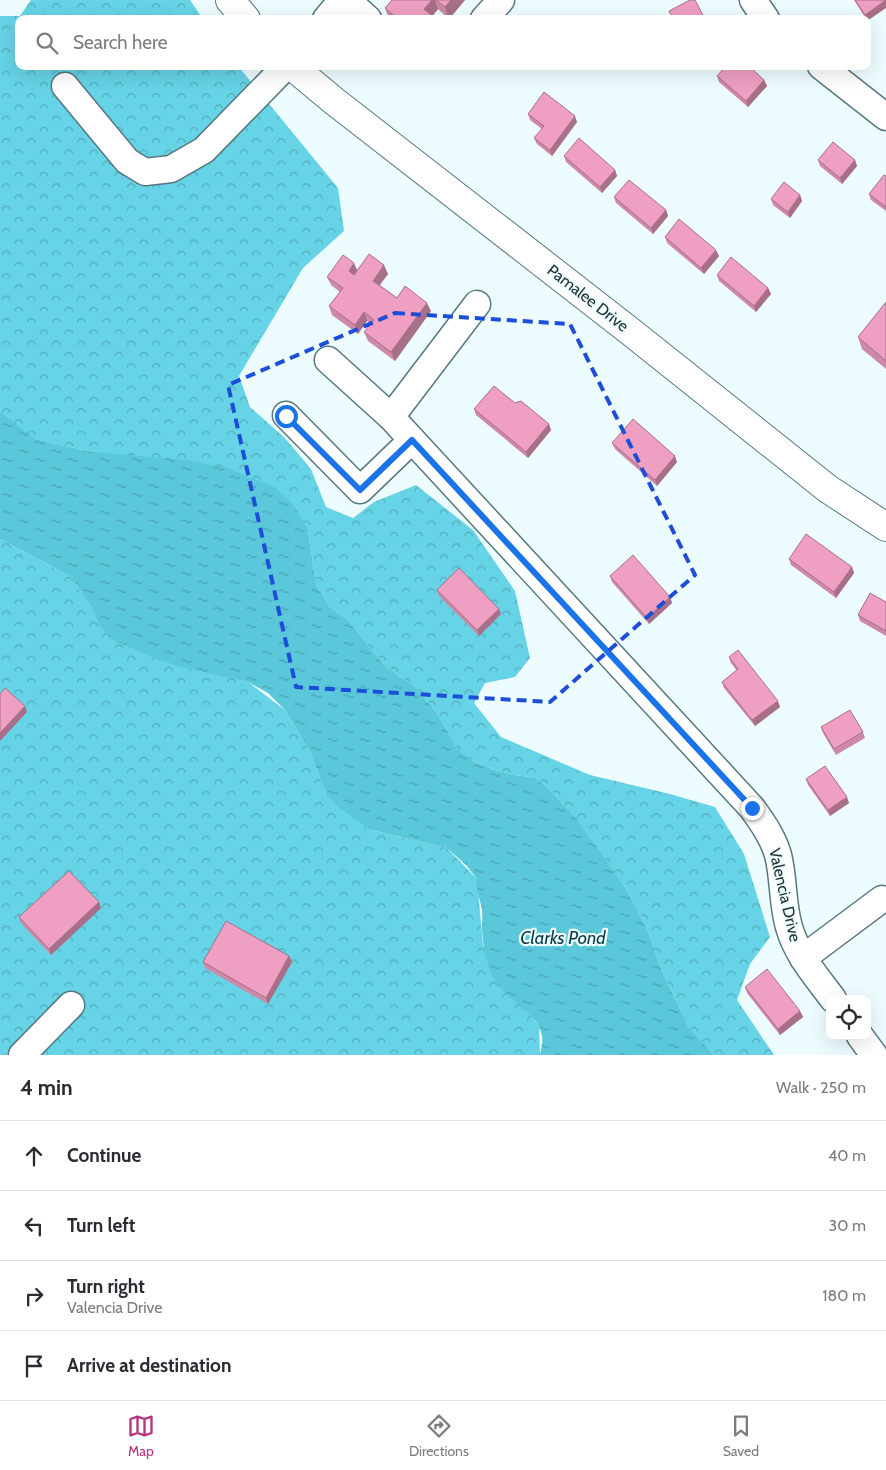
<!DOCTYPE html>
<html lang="en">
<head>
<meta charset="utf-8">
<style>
  :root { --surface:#fff; --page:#f2f2f3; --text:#2b2b33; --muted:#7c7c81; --line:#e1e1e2; --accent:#b7337b }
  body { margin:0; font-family:Cabin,sans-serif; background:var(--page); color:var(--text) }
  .controls { position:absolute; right:15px; bottom:15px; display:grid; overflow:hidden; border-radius:10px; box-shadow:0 5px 20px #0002 }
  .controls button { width:45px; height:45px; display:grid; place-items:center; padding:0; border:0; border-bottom:1px solid var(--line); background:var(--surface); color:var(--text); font:25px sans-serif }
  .stop { position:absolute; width:15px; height:15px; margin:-11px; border:4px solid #1a73e8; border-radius:50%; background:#fff }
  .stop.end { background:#1a73e8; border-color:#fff; box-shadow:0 1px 5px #0008 }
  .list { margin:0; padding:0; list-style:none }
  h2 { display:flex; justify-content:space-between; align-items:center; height:65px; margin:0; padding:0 20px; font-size:21px }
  h2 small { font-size:16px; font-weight:400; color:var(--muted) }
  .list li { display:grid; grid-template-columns:32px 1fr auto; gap:15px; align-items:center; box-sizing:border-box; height:70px; padding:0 20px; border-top:1px solid var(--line) }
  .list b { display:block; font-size:19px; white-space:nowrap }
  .list p { margin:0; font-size:16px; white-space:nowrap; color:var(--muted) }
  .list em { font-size:16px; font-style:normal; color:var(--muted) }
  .icon { flex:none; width:28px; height:28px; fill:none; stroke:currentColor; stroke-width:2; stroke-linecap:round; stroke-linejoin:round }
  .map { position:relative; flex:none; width:886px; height:1055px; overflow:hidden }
  .search { position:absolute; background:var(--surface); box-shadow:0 5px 20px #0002; left:15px; right:15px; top:15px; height:55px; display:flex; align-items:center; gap:12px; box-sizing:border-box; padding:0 18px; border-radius:10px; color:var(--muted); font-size:19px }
  .sheet { height:345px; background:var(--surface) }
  nav { display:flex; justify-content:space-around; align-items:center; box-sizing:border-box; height:70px; border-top:1px solid var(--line); background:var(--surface); font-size:14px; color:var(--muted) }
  nav a { display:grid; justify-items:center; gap:2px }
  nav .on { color:var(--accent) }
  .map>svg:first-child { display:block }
  .forest { fill:url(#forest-crowns) }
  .water { fill:url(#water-ripples) }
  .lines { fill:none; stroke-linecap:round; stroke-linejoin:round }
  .minor-casing { stroke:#56787f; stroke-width:29 }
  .major-casing { stroke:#56787f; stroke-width:30 }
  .minor { stroke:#fff; stroke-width:26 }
  .major { stroke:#fff; stroke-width:28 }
  .wall { fill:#cd89a7 }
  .shaded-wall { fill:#a76f88 }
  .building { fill:#ee9fc2; stroke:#a76f88 }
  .route { stroke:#1a73e8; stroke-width:6 }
  .marked { fill:none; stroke:#1d4ed8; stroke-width:4; stroke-dasharray:10 6; stroke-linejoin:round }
  .labels { text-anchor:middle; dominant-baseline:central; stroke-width:4.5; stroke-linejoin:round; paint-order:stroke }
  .street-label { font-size:16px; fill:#223133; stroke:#edfcff }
  .water-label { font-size:18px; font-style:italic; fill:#063b43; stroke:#edfcff }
</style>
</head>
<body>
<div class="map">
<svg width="886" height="1055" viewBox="0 0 886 1055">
  <defs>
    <pattern id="forest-crowns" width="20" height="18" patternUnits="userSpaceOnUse" patternTransform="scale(1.25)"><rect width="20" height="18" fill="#66d3e6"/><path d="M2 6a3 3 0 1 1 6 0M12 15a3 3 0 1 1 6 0" fill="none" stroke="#54acbb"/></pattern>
    <pattern id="water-ripples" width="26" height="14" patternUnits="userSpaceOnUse" patternTransform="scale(1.25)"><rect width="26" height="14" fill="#5ac7da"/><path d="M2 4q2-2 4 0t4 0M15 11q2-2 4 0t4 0" fill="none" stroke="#4aa2b1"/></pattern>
  </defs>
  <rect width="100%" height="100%" fill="#edfcff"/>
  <!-- forest -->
  <g class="forest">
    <polygon points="31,0 190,0 203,19 19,19 19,66 238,66 338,188 344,231 303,268 239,376 250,407 285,438 311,469 326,507 353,518 374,502 416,485 473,530 515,591 530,658 515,677 485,683 474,703 501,737 590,775 670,794 715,807 744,854 770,937 750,964 737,1000 774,1055 714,1055 688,1026 662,971 647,929 627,890 597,846 576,818 552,792 536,778 514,775 492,769 473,761 457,748 437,713 413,684 400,677 384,665 349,621 330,607 316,584 308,530 92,452 35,439 0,415 0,16 20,16"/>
    <polygon points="0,539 70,576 94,611 220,675 248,682 286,711 310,752 326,793 371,830 447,848 477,879 483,945 539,1027 540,1055 0,1055"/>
  </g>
  <!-- water -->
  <path class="water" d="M0 412 35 439 92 452 189 460 227 468 274 487 293 504 308 530 316 584 330 607 349 621 384 665 400 677 413 684 437 713 457 748 473 761 492 769 514 775 536 778 552 792 576 818 597 846 627 890 647 929 662 971 688 1026 714 1055H540C541 1049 543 1042 542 1036 537 1011 507 1001 495 980 486 964 483 946 482 928 482 921 483 912 481 905 478 892 476 893 477 879L466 865 447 848 371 830 338 807 326 793 310 752 286 711 268 693 248 682 182 667 154 658 111 639 100 626 94 611 70 576 0 539Z"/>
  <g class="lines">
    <defs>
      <g id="minor">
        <polyline points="347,0 368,19"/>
        <polyline points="753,0 766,19"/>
        <polyline points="326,19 342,0"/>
        <polyline points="484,19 501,0"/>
        <polyline points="821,66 886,117"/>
        <polyline points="65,86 127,161 145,172 171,169 204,150 286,66"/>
        <path d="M328 360 391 417 752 808C762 822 773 837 778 855 784 878 782 903 789 927 797 955 816 976 833 999"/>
        <polyline points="286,415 360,490 412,440"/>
        <polyline points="391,417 477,304"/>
        <polyline points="803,958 882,899"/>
        <polyline points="860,1036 874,1055"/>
        <polyline points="22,1055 71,1005"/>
      </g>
      <g id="major">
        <polyline points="230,0 246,19"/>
        <polyline points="292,66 334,101 631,332 828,489 886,527"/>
      </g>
    </defs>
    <!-- minor casing -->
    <use href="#minor" class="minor-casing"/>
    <!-- major casing -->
    <use href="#major" class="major-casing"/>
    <!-- minor -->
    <use href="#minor" class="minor"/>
    <!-- major -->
    <use href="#major" class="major"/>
  </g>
  <!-- wall -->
  <g class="wall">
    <polygon points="392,0 465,0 449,19 438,9 432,16 436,19 389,19 385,8"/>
    <polygon points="854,0 886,0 867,21 867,19 866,19"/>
    <polygon points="717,76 764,80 767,86 748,107 719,82"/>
    <polygon points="528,114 577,122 552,156 537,144 534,138 542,129 530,120"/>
    <polygon points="564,156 615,170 617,176 602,193 566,162"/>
    <polygon points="818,160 855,160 857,166 842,184 820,166"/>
    <polygon points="886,176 886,211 871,200 869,194"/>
    <polygon points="800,195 802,201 790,218 773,205 771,199"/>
    <polygon points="614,197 666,210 668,216 653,234 616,203"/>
    <polygon points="665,237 719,256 704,274 667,243"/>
    <polygon points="357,270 388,274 380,285 397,298 431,311 395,361 368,341 364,332 371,324 367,321 358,334 332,315 329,306 340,292 331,285 327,277"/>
    <polygon points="717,275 768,288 771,294 756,312 719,281"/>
    <polygon points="886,302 886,369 862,349 858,337"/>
    <polygon points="515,403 551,430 528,458 476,415 474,409"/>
    <polygon points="612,443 677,462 657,486 615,449"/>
    <polygon points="789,559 852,567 854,573 836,598 791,565"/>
    <polygon points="610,576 670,597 672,603 649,624 612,582"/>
    <polygon points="437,590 501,614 479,636 439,596"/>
    <polygon points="886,602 886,636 860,621 858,615"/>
    <polygon points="729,657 780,707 755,726 724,688 722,682 737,671 731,663"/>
    <polygon points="821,727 863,732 865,738 836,755 823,733"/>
    <polygon points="806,779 849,803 830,816 808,785"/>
    <polygon points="101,908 51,955 21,923 19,917"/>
    <polygon points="289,956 292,962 268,1004 205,968 203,962"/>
    <polygon points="745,987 800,1011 803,1017 780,1035 747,993"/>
  </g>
  <!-- shaded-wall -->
  <g class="shaded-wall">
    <polygon points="432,0 435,0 438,9 430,19 424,9"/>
    <polygon points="451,0 465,0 449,19 445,7"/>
    <polygon points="886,0 886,8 867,21 865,15"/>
    <polygon points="764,80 767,86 748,107 746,101"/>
    <polygon points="575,116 577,122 552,156 550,150"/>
    <polygon points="855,160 857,166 842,184 840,178"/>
    <polygon points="615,170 617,176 602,193 600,187"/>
    <polygon points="800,195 802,201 790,218 788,212"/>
    <polygon points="666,210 668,216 653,234 651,228"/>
    <polygon points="716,250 719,256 704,274 701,268"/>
    <polygon points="354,263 358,272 352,280 349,271"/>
    <polygon points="384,265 388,274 376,289 373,281"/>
    <polygon points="768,288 771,294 756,312 754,306"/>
    <polygon points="427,303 431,311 395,361 391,352"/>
    <polygon points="364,312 367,321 358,334 355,325"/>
    <polygon points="549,424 551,430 528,458 526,452"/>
    <polygon points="675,456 677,462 657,486 655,480"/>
    <polygon points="852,567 854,573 836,598 834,592"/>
    <polygon points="670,597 672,603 649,624 647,618"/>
    <polygon points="499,609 501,614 479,636 477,630"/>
    <polygon points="778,701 780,707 755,726 752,720"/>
    <polygon points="25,706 27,712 0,741 0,733"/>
    <polygon points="847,797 849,803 830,816 828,810"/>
    <polygon points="99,902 101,908 51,955 49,949"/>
    <polygon points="289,956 292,962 268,1004 266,998"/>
    <polygon points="800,1011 803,1017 780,1035 778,1029"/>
  </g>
  <!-- building -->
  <g class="building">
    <polygon points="392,0 432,0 424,9 436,19 398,19 385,8"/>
    <polygon points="436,0 451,0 445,7"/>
    <polygon points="690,0 695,0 705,19 673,19 669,11"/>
    <polygon points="855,0 886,0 865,15"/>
    <polygon points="726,66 749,66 764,80 746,101 717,76"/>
    <polygon points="544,92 575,116 550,150 534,138 544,126 528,114"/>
    <polygon points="579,138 615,170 600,187 564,156"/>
    <polygon points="833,142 855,160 840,178 818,160"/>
    <polygon points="884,175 886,176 886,207 869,194"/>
    <polygon points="629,180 666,210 651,228 614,197"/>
    <polygon points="784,182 800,195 788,212 771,199"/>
    <polygon points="679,219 716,250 701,268 665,237"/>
    <polygon points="369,254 384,265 373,281 397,298 405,286 427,303 391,352 364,332 374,320 364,312 355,325 329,306 343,288 327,277 343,255 354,263 349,271 354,275"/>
    <polygon points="731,257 768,288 754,306 717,275"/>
    <polygon points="886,302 886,361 858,337"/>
    <polygon points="494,386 515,403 521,401 549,424 526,452 474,409"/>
    <polygon points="633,419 675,456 655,480 612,443"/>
    <polygon points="806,534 852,567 834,592 789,559"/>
    <polygon points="633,555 670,597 647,618 610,576"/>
    <polygon points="459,568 499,609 477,630 437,590"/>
    <polygon points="870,593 886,602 886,631 858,615"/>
    <polygon points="738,650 778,701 752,720 722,682 738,669 729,657"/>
    <polygon points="5,688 25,706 0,733 0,694"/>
    <polygon points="850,710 863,732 834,749 821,727"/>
    <polygon points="825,766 847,797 828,810 806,779"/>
    <polygon points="69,871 99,902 49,949 19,917"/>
    <polygon points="226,921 289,956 266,998 203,962"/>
    <polygon points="767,969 800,1011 778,1029 745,987"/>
  </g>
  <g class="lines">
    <!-- route -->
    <polyline class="route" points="286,416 360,490 412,440 752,808"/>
  </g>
  <!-- marked area -->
  <path class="marked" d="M395 313 570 324 695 575 550 702 296 687 228 385Z"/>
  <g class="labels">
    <!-- street labels -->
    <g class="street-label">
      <text transform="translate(588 298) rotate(38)">Pamalee Drive</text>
      <text transform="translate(785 895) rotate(77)">Valencia Drive</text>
    </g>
    <!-- water labels -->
    <g class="water-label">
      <text x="563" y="938">Clarks Pond</text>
    </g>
  </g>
</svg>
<div class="controls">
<button><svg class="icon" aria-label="locate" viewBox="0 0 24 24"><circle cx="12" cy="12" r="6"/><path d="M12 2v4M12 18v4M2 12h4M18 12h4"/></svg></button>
</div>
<div class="stop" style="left:286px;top:416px"></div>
<div class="stop end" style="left:752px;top:808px"></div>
<div class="search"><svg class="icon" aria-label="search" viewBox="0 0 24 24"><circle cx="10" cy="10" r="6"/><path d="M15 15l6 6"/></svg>Search here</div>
</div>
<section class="sheet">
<h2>4 min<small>Walk · 250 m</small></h2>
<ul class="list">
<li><svg class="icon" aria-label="ahead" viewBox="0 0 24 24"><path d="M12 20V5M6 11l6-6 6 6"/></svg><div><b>Continue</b></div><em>40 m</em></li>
<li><svg class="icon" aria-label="left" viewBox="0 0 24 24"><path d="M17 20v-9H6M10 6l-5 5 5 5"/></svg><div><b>Turn left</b></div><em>30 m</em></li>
<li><svg class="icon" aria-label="right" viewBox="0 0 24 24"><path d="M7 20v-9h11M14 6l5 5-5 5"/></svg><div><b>Turn right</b><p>Valencia Drive</p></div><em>180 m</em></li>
<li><svg class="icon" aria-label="arrive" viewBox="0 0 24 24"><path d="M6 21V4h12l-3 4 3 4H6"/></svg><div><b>Arrive at destination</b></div></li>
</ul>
</section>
<nav>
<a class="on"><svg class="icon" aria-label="map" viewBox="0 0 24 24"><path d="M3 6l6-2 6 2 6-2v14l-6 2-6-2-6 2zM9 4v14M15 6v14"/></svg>Map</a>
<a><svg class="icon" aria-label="directions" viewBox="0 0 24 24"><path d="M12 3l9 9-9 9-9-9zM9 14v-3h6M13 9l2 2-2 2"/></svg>Directions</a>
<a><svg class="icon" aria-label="saved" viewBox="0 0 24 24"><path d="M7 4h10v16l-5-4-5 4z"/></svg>Saved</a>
</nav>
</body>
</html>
